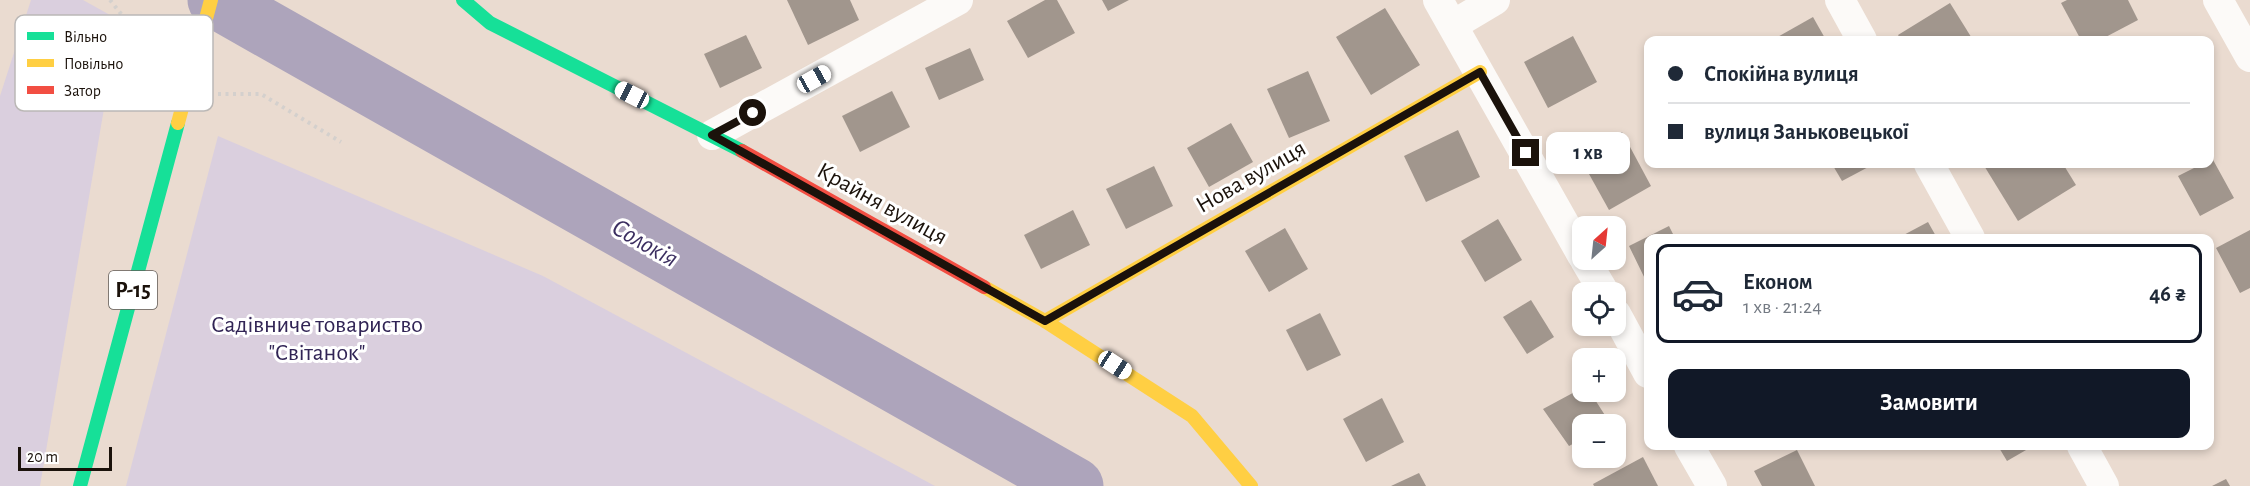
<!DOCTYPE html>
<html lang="uk">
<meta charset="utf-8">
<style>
body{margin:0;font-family:"Alegreya Sans",sans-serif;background:#f2f2f3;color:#1f2937;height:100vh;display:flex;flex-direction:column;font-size:22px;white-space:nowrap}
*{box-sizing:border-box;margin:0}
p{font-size:20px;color:#747a83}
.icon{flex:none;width:33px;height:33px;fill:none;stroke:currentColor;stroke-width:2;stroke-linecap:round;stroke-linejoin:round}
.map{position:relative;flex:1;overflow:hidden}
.side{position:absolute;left:1644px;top:234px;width:570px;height:216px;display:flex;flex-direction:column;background:#fff;border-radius:12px;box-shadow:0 3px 9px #0003}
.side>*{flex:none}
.guide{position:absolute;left:1644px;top:36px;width:570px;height:132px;border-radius:12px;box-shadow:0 3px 9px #0003;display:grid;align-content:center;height:132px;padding:0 24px;background:#fff}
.needle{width:39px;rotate:27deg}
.tools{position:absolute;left:1572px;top:216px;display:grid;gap:12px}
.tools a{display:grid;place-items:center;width:54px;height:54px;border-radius:12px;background:#fff;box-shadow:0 3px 9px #0003;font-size:30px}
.scale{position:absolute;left:18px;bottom:15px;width:94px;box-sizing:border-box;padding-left:6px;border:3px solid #1b120b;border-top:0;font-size:16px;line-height:21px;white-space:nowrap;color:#1b120b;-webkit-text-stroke:4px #fff;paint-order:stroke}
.end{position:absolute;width:27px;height:27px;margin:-14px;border:8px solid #1b120b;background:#fff;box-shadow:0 0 0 3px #fff}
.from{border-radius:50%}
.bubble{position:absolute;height:42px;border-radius:12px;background:#fff;box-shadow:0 3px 9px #0003;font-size:20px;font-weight:700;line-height:42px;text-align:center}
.car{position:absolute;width:18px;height:36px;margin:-18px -9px;border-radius:8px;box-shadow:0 0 4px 2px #0007;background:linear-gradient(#fff 24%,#345 0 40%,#fff 0 76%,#345 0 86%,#fff 0)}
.guide b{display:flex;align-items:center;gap:21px;height:57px;font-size:22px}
.guide b+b{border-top:2px solid #e0e1e3}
.guide i{width:15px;height:15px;background:#1f2937}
ul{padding:10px 0 0;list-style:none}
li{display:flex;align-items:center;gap:18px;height:99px;margin:0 12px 9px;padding:0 12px;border:3px solid transparent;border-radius:12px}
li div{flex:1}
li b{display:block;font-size:22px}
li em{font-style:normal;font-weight:700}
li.active{border-color:#111827}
li>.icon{width:54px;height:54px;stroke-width:1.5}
.cta{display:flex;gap:12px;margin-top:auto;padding:12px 24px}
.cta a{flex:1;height:69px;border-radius:12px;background:#111827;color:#fff;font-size:24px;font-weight:700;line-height:69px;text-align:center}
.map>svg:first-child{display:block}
.green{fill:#dacfde}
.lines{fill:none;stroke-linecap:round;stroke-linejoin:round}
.river{stroke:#ada4bb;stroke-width:57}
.building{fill:#a1968d}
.path{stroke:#d4d0cd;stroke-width:4;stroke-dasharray:3 4.5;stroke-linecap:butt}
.street{stroke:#fcfaf8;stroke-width:30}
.fast{stroke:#16e098;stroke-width:14}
.slow{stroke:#ffcf43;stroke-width:14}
.jam{stroke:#f24e42;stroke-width:14}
.route{stroke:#1b120b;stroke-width:8}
.labels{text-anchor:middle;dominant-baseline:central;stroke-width:6;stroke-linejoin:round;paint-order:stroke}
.shield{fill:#fff;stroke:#5f5954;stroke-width:1.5}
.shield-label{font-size:22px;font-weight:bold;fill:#1b120b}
.street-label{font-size:24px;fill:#1b120b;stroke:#fff}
.park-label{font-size:24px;fill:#312455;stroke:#fff}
.water-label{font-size:26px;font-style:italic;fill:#3b2e60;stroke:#fff}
.key{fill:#fff;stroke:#bbb8b6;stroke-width:1.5}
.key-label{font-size:16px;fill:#1b120b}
</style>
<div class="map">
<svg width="2250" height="486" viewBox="0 0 2250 486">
<rect width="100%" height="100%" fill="#eadbd0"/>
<g class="green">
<polygon points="31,0 83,0 119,20 40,486 0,486 0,96"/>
<polygon points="218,136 543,276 935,486 126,486"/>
</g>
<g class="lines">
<polyline class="river" points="216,0 1075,486"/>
</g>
<g class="building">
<polygon points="787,0 850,0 859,20 808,45"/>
<polygon points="1045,0 1057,0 1075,33 1028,58 1007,21"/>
<polygon points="1102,0 1129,0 1108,11"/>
<polygon points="2067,0 2128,0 2138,20 2100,40 2081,40 2061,3"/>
<polygon points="1950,3 1973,40 1901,40 1898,35"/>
<polygon points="1385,8 1420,65 1371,95 1336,37"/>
<polygon points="1813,17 1826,40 1775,40 1774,39"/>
<polygon points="746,35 762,68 720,88 704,54"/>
<polygon points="1573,36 1597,82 1548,108 1524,62"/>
<polygon points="970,48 984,80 939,100 925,68"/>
<polygon points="1308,71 1330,121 1289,138 1267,89"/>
<polygon points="892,91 910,127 860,152 842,116"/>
<polygon points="1231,123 1253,162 1209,187 1187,148"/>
<polygon points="1458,130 1480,177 1426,202 1404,156"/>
<polygon points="1622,132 1651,186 1609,210 1579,156"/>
<polygon points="2212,158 2234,198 2200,216 2178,176 2202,164 2210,164"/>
<polygon points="1832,164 1874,164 1842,181"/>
<polygon points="1983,164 2063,164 2076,185 2018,221"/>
<polygon points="1154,166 1173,206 1126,229 1106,189"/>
<polygon points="1073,210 1090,245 1041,269 1024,235"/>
<polygon points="1498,219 1522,260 1485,282 1461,241"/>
<polygon points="1928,222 1937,238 1898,238"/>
<polygon points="1669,226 1675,238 1648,238 1648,285 1629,246"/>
<polygon points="1285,228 1308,269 1269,292 1245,251"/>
<polygon points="2250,230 2250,288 2240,293 2216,248"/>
<polygon points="1531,300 1554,337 1527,354 1503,317"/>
<polygon points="1320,313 1341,355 1307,371 1286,330"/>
<polygon points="1582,388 1582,392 1590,392 1610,423 1582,424 1582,439 1569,446 1543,409"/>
<polygon points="1382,398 1404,442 1366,462 1343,419"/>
<polygon points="1998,446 2033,446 2007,461"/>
<polygon points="1797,450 1815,486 1762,486 1754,471"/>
<polygon points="1643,457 1658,486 1594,486 1593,484"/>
<polygon points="1419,473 1426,486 1391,486"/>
<polygon points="2226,479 2230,486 2212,486"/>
</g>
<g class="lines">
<g class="path">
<polyline points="110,0 160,63"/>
<polyline points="218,94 261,94 341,142"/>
</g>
<g class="street">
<polyline points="1438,0 1582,255"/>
<polyline points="1840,0 1862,40"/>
<polyline points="2218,0 2250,57"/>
<polyline points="1453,25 1495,0"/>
<polyline points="712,135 958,0"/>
<polyline points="1929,164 1970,238"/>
<polyline points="1585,260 1604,292"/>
<polyline points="1616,314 1648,373"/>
<polyline points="1689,446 1712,486"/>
<polyline points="2082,446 2104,486"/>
</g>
<g class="fast">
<polyline points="463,0 490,23 742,151"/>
<polyline points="80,486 178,123"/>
</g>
<g class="slow">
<polyline points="178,123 211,0"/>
<polyline points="984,287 1045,321 1192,416 1251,486"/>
<polyline points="1045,321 1480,72"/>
</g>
<polyline class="jam" points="742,151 984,287"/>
</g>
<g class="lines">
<polyline class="route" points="753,113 712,135 1045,321 1480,72 1526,153"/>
</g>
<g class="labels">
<rect class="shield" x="109" y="271" width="48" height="38" rx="4.5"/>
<g class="shield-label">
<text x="133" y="290">Р-15</text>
</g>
<g class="street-label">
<text transform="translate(1251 177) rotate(-30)">Нова вулиця</text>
<text transform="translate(882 204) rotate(29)">Крайня вулиця</text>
</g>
<g class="park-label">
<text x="317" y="325">Садівниче товариство<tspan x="317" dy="28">"Світанок"</tspan></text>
</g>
<g class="water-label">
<text transform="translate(645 243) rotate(30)">Солокія</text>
</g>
</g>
<rect x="15" y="15" width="198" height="96" rx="9" class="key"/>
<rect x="27" y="32" width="27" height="8" fill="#16e098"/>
<rect x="27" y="59" width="27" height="8" fill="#ffcf43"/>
<rect x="27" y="86" width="27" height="8" fill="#f24e42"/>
<g class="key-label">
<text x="64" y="42">Вільно</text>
<text x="64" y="69">Повільно</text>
<text x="64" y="96">Затор</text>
</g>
</svg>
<div class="tools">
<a><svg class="needle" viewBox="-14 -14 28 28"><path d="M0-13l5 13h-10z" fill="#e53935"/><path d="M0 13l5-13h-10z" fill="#747a83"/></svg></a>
<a><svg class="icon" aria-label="locate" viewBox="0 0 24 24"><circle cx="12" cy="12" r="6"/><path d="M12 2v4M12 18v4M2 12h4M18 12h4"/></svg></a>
<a>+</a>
<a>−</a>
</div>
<div class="scale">20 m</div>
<i class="end from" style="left:753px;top:113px"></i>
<i class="end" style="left:1526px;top:153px"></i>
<div class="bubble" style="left:1546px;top:132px;width:84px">1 хв</div>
<i class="car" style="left:814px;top:79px;rotate:61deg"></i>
<i class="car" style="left:632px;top:95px;rotate:297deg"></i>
<i class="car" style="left:1115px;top:365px;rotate:123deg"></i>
<div class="guide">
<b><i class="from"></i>Спокійна вулиця</b>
<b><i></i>вулиця Заньковецької</b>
</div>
<section class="side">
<ul>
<li class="active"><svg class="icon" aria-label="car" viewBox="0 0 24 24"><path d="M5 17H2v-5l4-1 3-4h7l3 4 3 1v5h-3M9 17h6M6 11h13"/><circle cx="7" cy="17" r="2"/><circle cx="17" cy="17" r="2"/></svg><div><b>Економ</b><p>1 хв · 21:24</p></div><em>46 ₴</em></li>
</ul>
<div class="cta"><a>Замовити</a></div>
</section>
</div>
